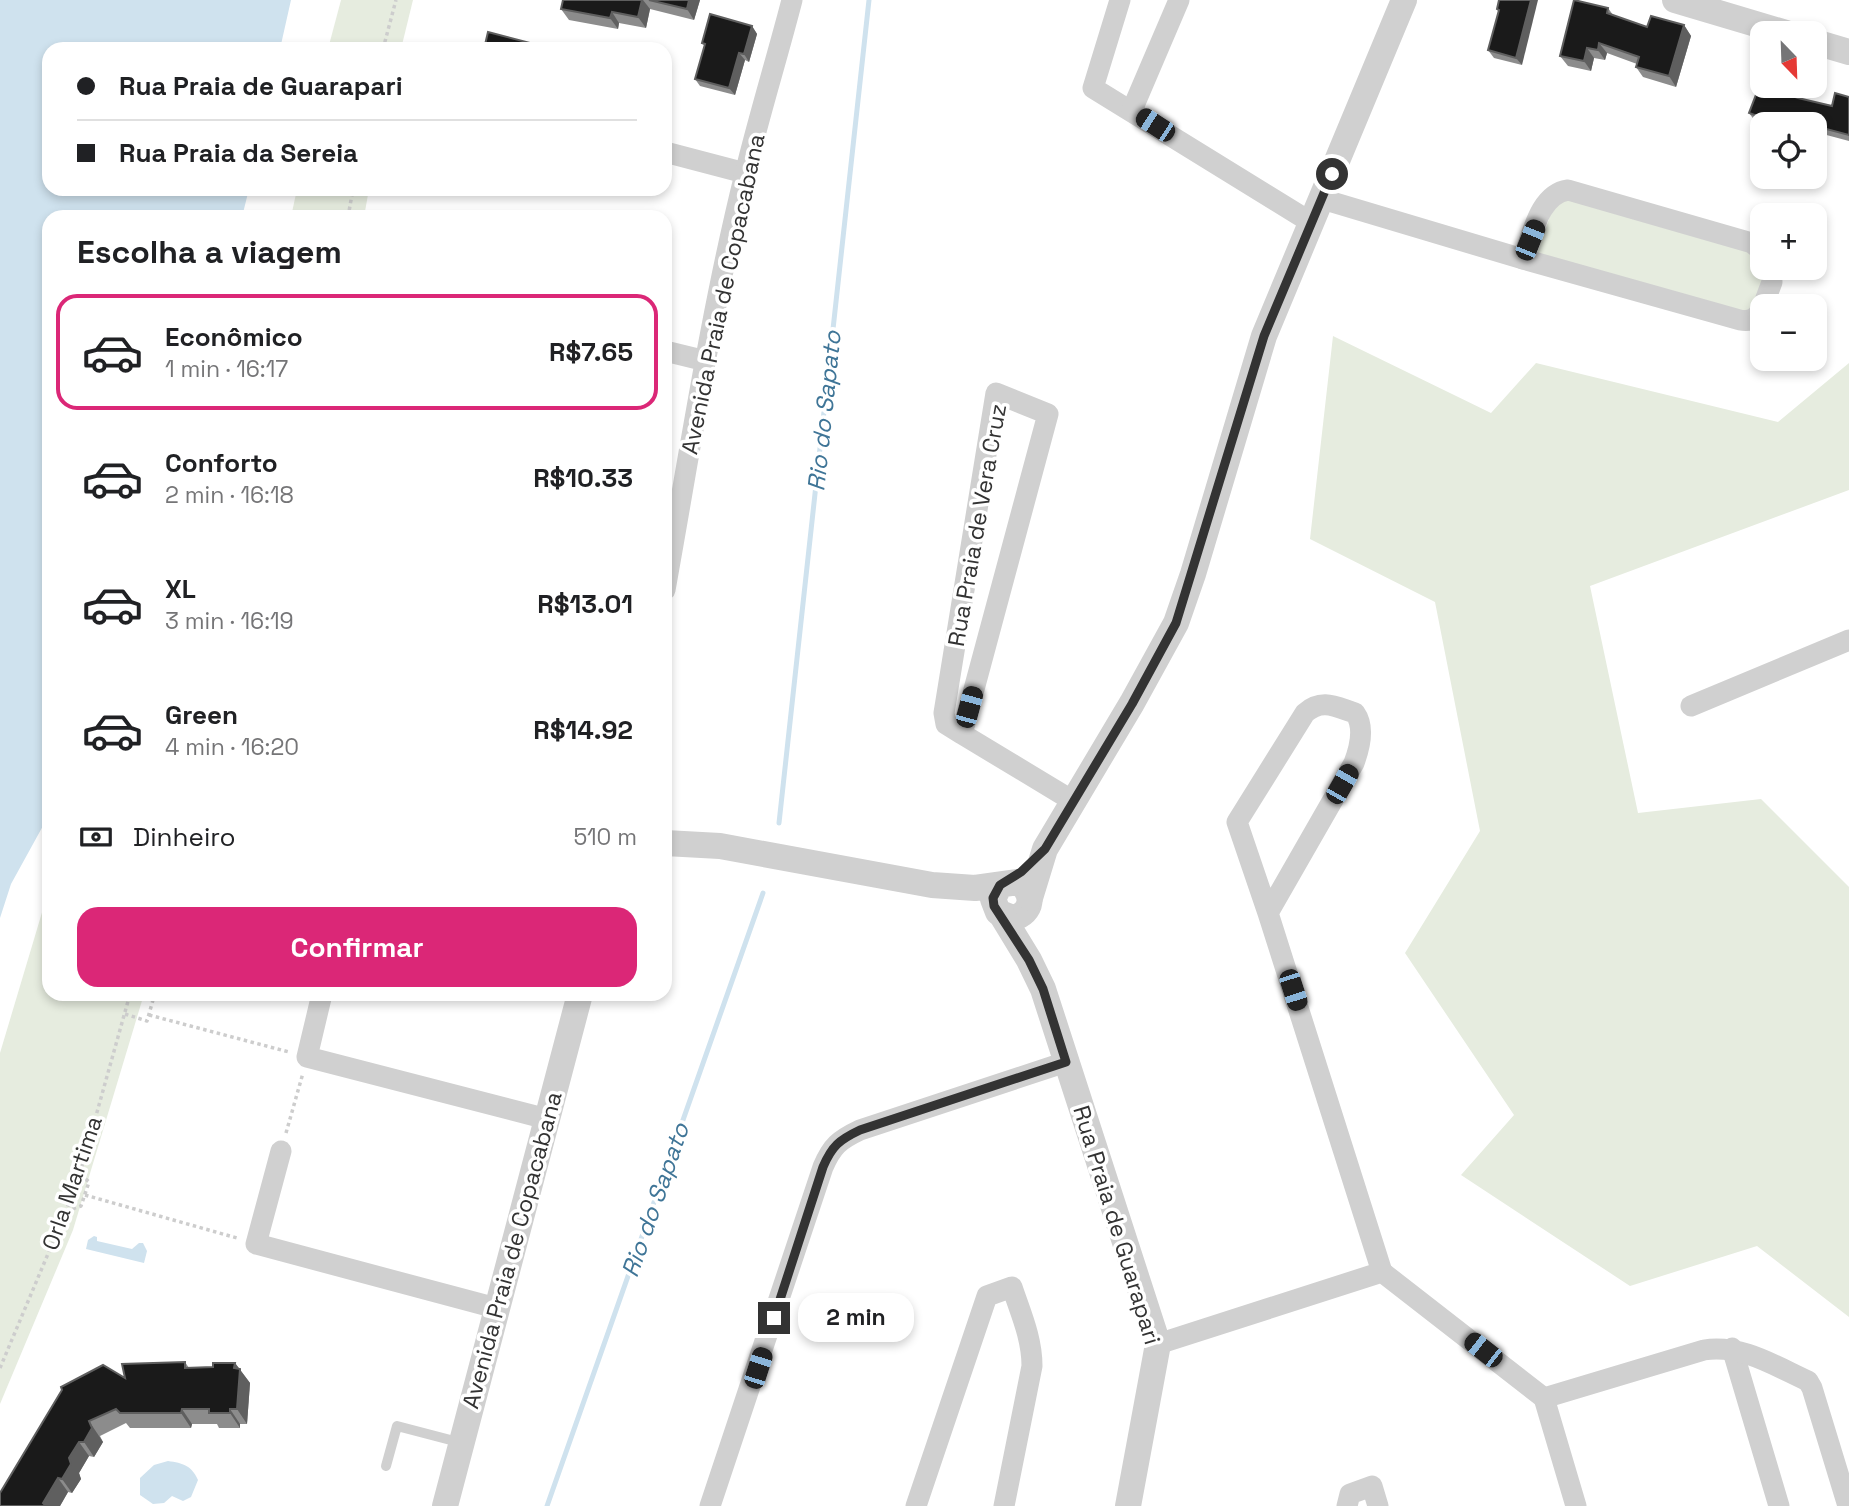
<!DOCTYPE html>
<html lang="pt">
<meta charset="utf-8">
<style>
body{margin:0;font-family:"Space Grotesk",sans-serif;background:#f2f2f2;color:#202124;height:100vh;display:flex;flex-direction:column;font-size:26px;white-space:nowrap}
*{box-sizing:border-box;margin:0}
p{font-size:23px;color:#757577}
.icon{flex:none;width:38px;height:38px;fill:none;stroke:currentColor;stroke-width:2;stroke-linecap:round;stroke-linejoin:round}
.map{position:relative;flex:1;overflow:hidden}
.drawer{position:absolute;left:42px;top:210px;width:630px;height:791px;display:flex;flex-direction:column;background:#fff;border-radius:21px;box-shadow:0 4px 10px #0003}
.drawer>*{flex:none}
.guide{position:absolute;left:42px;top:42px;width:630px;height:154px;border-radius:21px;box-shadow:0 4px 10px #0003;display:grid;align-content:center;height:154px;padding:0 35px;background:#fff}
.needle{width:46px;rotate:157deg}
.controls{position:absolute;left:1750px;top:21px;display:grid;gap:14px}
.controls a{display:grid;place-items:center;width:77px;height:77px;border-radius:14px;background:#fff;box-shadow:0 4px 10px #0003;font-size:35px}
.end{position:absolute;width:32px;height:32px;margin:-16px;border:9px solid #333;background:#fff;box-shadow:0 0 0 4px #fff}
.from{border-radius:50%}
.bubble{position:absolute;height:49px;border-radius:21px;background:#fff;box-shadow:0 4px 10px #0003;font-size:23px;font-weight:800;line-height:49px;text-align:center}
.car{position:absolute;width:21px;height:42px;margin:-21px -10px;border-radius:9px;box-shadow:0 0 5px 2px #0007;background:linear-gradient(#222 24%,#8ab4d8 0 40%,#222 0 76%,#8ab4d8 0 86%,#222 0)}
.guide b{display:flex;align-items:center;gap:24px;height:66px;font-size:26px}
.guide b+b{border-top:2px solid #e0e0e0}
.guide i{width:18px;height:18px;background:#202124}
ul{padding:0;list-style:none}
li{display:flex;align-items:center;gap:21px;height:116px;margin:0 14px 10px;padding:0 21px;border:4px solid transparent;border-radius:21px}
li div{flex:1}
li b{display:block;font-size:26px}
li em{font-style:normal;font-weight:800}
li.selected{border-color:#db2777}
li>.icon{width:63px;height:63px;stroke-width:1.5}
h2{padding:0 35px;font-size:32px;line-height:84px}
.pay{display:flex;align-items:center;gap:18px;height:77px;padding:0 35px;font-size:26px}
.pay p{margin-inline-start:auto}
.cta{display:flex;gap:14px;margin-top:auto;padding:14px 35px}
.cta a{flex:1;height:80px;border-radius:21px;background:#db2777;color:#fff;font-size:28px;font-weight:800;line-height:80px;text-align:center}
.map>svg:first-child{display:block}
.green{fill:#e6ecdf}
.water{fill:#cfe2ee}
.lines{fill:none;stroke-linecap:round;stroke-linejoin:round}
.stream{stroke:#cfe2ee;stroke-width:5}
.path{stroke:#cdcdcd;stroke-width:3.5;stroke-dasharray:3.5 3.5;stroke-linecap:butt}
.service{stroke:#d0d0d0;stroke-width:10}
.minor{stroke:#d0d0d0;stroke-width:21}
.tertiary{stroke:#d0d0d0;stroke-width:26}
.wall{fill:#8c8c8c}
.shaded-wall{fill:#5f5f5f}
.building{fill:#1a1a1a;stroke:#5f5f5f;stroke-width:2}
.route{stroke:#333;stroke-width:9}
.labels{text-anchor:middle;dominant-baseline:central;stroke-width:7;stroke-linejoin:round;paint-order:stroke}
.street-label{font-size:23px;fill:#333;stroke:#fff}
.water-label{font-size:24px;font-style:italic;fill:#3f7597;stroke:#fff}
</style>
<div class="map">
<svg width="1849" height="1506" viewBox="0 0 1849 1506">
<rect width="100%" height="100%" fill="#fff"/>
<g class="green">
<polygon points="341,0 413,0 401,49 328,49"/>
<polygon points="297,189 369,189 364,217 291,217"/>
<polygon points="1562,199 1577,200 1752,252 1764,278 1749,313 1537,254 1552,210"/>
<polygon points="1333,336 1491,413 1536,363 1778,422 1849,363 1849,490 1590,586 1638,813 1761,799 1849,887 1849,1317 1757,1246 1630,1286 1461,1175 1514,1115 1405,953 1480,831 1435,602 1310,539"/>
<polygon points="49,889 49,994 144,994 73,1230 0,1404 0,1053"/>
</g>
<g class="water">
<polygon points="0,0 291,0 280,49 49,49 49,189 249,189 242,217 49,217 49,815 11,884 0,918"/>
<polygon points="94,1236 97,1237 97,1241 132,1249 139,1243 143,1243 147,1251 144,1263 86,1249 88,1240"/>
<path d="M168,1461C183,1463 192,1466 198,1480L191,1497L183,1501L172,1496L164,1503L153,1504L140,1495V1478L154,1465Z"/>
</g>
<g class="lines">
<g class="stream">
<polyline points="779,823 869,0"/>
<polyline points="547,1506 763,893"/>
</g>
<g class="path">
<polyline points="383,49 396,0"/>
<polyline points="348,217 353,189"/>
<polyline points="125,1014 147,1021 153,1000 150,994"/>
<polyline points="149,1015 289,1052"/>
<polyline points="286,1133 303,1073"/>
<polyline points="85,1195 237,1238"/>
<polyline points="66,1211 81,1206 89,1182 80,1174"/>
<polyline points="0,1368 66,1211 80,1173 130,994"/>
</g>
<polyline class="service" points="386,1466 397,1426 462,1443"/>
<g class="minor">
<polyline points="1120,0 1093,88 1312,223"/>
<polyline points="1132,110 1179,0"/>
<polyline points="665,152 745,173"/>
<path d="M1322,199L1523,259L1740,320C1751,322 1758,318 1762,307"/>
<path d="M1523,259C1532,236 1539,194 1568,190L1752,243L1762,251"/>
<polyline points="1763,306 1772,282 1771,268"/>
<polyline points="665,351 706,361"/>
<path d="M665,590C690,451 711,311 745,174C759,116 777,58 792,0"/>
<polyline points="1691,706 1849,640"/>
<polyline points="962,734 946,724 944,713 996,393 1048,414 962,734 1073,801"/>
<path d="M1268,913L1237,822L1305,713C1322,698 1336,707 1355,713C1365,727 1360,747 1354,763L1268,913L1382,1272"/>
<polyline points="322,994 307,1057 547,1119"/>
<polyline points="281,1151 256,1244 496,1308"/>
<polyline points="1158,1344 1382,1272 1544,1398 1576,1506"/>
<polyline points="1732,1348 1779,1506"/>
<path d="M1544,1398L1704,1350C1741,1344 1775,1366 1808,1381L1812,1388L1848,1506"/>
<path d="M710,1506L823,1167C832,1146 839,1140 860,1130L1066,1062"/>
<path d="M916,1506L987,1296L1012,1287C1021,1314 1032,1338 1032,1366L1004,1506"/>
<polyline points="1347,1506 1350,1494 1372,1486 1378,1506"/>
</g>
<g class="tertiary">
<polyline points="1675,0 1786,33"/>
<polyline points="1815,42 1849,52"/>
<path d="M665,843L720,846L932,885L975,888L1018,882C1035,893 1033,913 1013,918L998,912L993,899L1000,885"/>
<polyline points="1030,898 1045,849 1132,703 1176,623 1193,574 1264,336 1404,0"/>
<polyline points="1001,914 1029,960 1043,989 1158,1344 1128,1506"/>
<polyline points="445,1506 580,994"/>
</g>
</g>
<g class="wall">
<polygon points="563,0 700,0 694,20 650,9 646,28 619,23 618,29 569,20 561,9"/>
<polygon points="1499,0 1522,65 1494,58 1488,50 1499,12 1497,9"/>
<polygon points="1608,8 1613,15 1647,27 1684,25 1691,36 1676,87 1643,77 1636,67 1637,64 1607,53 1605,60 1594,58 1591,71 1568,66 1560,56"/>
<polygon points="752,26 757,34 749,62 745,60 735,95 700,86 695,79 705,46 702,43"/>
<polygon points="1784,87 1782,92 1798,98 1832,106 1849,97 1849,141 1819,133 1815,149 1815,124 1765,124 1755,121 1749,113"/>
<polygon points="185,1362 189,1368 213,1367 235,1363 250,1383 247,1424 240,1424 240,1428 219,1428 217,1424 192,1424 191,1428 130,1428 126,1423 100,1436 103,1442 94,1457 89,1456 79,1473 81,1479 72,1493 68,1492 60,1506 0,1506 125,1378"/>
</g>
<g class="shaded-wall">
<polygon points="642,0 643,0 650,9 646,28 638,17"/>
<polygon points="689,0 700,0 694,20 687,9"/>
<polygon points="1531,0 1538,0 1522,65 1516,58"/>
<polygon points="612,12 619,23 618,29 610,18"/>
<polygon points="1684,25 1691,36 1676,87 1669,76"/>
<polygon points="752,26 757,34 749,62 744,54"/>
<polygon points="1599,43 1607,53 1605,60 1598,50"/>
<polygon points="1587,48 1594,58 1591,71 1584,61"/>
<polygon points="739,53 745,60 735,95 729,88"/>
<polygon points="1777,86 1783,86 1784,87 1780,97 1775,90"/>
<polygon points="1815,127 1819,133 1815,149"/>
<polygon points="235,1363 250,1383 247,1424 237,1409 234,1368"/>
<polygon points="182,1409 192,1424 191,1428 181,1413"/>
<polygon points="230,1409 240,1424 240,1428 230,1413"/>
<polygon points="89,1421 103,1442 94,1457 84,1442"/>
<polygon points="79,1442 89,1456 79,1473 81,1479 72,1493 62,1479 69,1458"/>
<polygon points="58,1478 68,1492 60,1506 45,1506 43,1503"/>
</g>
<g class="building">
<polygon points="563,0 642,0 638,17 612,12 610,18 561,9"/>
<polygon points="649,0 689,0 687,9"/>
<polygon points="1499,0 1531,0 1516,58 1488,50 1499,10 1497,9"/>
<polygon points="1574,0 1608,8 1607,13 1647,27 1651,16 1684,25 1669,76 1636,67 1639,57 1599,43 1598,50 1587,48 1584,61 1560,56"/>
<polygon points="710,14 752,26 744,54 739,53 729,88 695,79 705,44 702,43"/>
<polygon points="488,32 553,49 484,49"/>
<polygon points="1762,79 1762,86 1777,86 1775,90 1798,98 1832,106 1835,93 1849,97 1849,135 1815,126 1815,124 1780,124 1749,113"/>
<polygon points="185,1362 185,1368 213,1367 213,1363 235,1363 234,1368 240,1369 237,1409 230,1409 230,1413 209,1413 209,1409 182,1409 181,1413 120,1413 116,1409 89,1421 92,1428 84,1442 79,1442 69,1458 71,1464 62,1479 58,1478 43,1503 46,1506 0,1506 0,1493 62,1390 61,1387 103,1365 125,1378 122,1364"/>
</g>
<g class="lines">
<path class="route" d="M774,1318L823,1167C832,1146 839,1140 860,1130L1066,1062L1043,989L1029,960L994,906L993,898L1000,885L1021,872L1045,849L1132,704L1176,623L1264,336L1332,174"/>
</g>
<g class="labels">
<g class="street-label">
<text transform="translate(723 294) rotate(-78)">Avenida Praia de Copacabana</text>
<text transform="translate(977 525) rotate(-80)">Rua Praia de Vera Cruz</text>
<text transform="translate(72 1183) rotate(-71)">Orla Martima</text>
<text transform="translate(1117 1225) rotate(73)">Rua Praia de Guarapari</text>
<text transform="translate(512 1250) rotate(-75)">Avenida Praia de Copacabana</text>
</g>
<g class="water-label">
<text transform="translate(824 411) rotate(-84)">Rio do Sapato</text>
<text transform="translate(655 1200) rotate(-71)">Rio do Sapato</text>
</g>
</g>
</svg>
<div class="controls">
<a><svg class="needle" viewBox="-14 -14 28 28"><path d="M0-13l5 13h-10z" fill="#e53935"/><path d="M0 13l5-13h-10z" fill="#757577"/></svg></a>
<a><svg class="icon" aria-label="locate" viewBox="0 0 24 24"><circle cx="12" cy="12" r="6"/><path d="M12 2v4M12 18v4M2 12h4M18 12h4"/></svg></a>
<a>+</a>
<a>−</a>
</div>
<i class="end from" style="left:1332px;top:174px"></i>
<i class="end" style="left:774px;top:1318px"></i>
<div class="bubble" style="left:798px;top:1293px;width:116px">2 min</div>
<i class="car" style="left:1155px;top:125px;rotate:303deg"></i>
<i class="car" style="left:1530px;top:240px;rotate:22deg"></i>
<i class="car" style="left:969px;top:707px;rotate:15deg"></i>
<i class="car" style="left:1342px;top:784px;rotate:30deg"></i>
<i class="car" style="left:1293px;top:990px;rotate:162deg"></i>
<i class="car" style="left:1483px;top:1350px;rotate:308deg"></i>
<i class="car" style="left:758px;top:1368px;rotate:18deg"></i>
<div class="guide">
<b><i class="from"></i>Rua Praia de Guarapari</b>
<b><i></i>Rua Praia da Sereia</b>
</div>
<section class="drawer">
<h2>Escolha a viagem</h2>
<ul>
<li class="selected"><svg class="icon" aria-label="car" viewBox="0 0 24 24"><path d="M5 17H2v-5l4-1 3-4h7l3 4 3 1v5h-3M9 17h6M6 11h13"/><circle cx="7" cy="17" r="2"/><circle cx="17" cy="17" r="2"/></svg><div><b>Econômico</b><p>1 min · 16:17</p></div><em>R$7.65</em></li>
<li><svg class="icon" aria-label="car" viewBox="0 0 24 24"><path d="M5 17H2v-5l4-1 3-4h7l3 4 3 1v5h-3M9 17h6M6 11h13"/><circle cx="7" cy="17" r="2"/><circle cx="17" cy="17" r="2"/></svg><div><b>Conforto</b><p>2 min · 16:18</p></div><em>R$10.33</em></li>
<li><svg class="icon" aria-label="car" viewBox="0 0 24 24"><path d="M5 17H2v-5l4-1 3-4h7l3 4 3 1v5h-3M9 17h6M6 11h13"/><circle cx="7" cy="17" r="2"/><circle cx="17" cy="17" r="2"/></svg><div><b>XL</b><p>3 min · 16:19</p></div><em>R$13.01</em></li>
<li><svg class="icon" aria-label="car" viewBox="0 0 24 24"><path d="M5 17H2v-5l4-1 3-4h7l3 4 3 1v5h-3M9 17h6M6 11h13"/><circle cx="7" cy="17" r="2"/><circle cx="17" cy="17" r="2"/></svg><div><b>Green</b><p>4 min · 16:20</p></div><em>R$14.92</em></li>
</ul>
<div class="pay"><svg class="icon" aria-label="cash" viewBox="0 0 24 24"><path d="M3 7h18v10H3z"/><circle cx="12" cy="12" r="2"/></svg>Dinheiro<p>510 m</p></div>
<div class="cta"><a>Confirmar</a></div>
</section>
</div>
